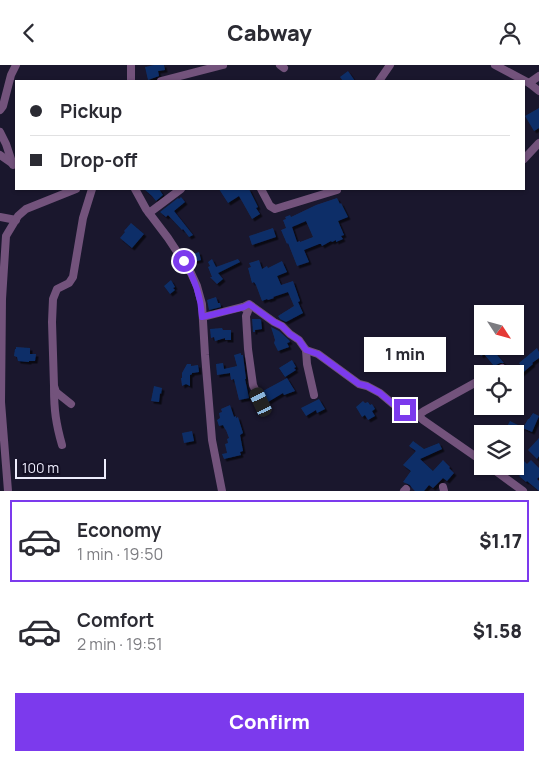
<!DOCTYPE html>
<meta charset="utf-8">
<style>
body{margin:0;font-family:Manrope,sans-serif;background:#f7f7f7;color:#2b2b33;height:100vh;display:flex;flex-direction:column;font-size:19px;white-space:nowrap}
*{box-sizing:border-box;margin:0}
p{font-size:16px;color:#7c7c81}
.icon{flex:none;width:28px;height:28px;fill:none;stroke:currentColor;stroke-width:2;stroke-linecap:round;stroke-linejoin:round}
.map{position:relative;height:426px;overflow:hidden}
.panel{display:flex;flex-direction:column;background:#fff;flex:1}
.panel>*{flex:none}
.top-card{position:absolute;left:15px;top:15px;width:510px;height:110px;border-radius:0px;box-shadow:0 1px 4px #0004;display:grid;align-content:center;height:110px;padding:0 15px;background:#fff}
.needle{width:32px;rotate:126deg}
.controls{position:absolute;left:474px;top:240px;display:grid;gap:10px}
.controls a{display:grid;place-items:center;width:50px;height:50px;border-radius:0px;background:#fff;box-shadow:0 1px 4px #0004;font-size:25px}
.scale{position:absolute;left:15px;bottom:12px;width:91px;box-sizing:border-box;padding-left:5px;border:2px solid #edecfc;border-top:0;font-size:14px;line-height:18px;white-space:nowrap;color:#edecfc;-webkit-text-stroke:4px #120e23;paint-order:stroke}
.end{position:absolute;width:22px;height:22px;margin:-11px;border:6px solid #7c3aed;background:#fff;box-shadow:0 0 0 2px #fff}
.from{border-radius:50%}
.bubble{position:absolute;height:35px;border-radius:0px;background:#fff;box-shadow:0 1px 4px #0004;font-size:16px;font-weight:800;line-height:35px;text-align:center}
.car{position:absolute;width:15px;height:30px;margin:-15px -8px;border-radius:6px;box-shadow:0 0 4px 1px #0007;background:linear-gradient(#222 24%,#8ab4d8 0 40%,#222 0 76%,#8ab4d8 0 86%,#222 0)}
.top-card b{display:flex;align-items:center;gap:18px;height:48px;font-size:19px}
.top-card b+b{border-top:1px solid #e1e1e2}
.top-card i{width:12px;height:12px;background:#2b2b33}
ul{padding:9px 0 0;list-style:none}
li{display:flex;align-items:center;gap:15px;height:82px;margin:0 10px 8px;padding:0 5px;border:2px solid transparent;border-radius:0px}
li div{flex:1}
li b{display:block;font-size:19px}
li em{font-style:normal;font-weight:800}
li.active{border-color:#7c3aed}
li>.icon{width:45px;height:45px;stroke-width:1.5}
.action{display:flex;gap:10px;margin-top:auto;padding:10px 15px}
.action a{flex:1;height:58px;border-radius:0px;background:#7c3aed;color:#fff;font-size:20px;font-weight:800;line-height:58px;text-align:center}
header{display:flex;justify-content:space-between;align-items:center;height:65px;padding:0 15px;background:#fff;font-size:22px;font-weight:800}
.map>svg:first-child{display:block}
.building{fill:#102f67;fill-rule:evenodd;filter:url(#shadow)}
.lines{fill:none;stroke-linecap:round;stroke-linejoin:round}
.minor{stroke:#73537c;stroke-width:8}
.route{stroke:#7c3aed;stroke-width:6}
</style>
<header><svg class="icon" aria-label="back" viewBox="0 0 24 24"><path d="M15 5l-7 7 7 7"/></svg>Cabway<svg class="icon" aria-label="person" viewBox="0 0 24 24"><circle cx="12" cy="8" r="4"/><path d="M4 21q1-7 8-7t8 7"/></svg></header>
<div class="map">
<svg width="539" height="426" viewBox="0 0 539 426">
<defs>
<filter id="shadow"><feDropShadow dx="2.5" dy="2.5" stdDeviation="0" flood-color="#0009"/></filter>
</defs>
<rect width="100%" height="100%" fill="#1a172d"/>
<g class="building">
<polygon points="154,0 164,0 165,5 158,6 159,11 148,15 145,2"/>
<polygon points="348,6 355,16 343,16 340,12"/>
<polygon points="539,43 539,63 534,66 525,51"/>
<polygon points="144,124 159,124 163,130 156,136 152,131"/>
<polygon points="219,124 249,124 258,142 256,143 260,149 252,154 239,131 228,138"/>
<polygon points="181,132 185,137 174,146 193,170 189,172 183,164 182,165 168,150 166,152 160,147 178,133 179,134"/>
<path d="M337,133L340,139L341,138L348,152L338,156L344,170L341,171L343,174L336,177V175L332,177L331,176L322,181L321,179H319L304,185L309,197L297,201L288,178L287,179L281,165L286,163L283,155L286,154L285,152L290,150L291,152L316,140ZM306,156L313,172L300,177V176L297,177L292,162Z"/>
<polygon points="131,158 144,169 132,183 120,173 125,167 124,166"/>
<polygon points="273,163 276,172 252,180 249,171"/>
<polygon points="199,187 201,195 192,197 194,200 193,201 188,193 191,192 190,190"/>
<polygon points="212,194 216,202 238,194 240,197 218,208 223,214 217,219 210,212 212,212 208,202 210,201 208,197"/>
<polygon points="259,195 262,204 267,201 268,203 282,196 287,207 277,211 281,220 293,216 300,236 298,237 303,248 286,257 280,254 278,251 294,241 288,227 273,232 274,233 268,235 267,234 262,236 256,220 254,217 252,218 248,203 251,202 249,198"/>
<polygon points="171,215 175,222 173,223 175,225 170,229 164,221"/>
<polygon points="216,232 218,238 220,238 221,242 209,245 207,235"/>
<polygon points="252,254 260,254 261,255 262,264 255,265 255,267 253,267"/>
<polygon points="271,262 279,266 289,275 290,277 287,278 289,282 278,286 274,278 275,275"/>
<polygon points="222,263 223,265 231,265 231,275 225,275 225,273 215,276 214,272 211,273 210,264"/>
<polygon points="482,281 485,281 488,287 492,284 504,298 500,298 494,301 484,289 481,291 477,284"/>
<polygon points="16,282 30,283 30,289 36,289 35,296 29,296 29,297 18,296 17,292 14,291 15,284 16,284"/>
<polygon points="537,283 539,287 539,293 532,298 533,299 520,310 516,307 521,301 519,298"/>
<polygon points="241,288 241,290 243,290 246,314 245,314 249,333 239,335 234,314 231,315 230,308 217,310 216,299 223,298 224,304 237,301 234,290"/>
<polygon points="292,295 296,302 294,303 296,305 285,312 279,303"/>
<polygon points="187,299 191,299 191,301 198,300 199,307 192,308 192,309 190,310 190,321 186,319 182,321 181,313 182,313 182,308"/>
<polygon points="287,313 295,326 284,330 283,328 268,337 263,326"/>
<polygon points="154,321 162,323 161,329 160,328 159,337 151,336"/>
<polygon points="319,334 325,344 317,348 316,345 306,351 301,343"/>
<polygon points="363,336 365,338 368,337 370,340 372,339 375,344 372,346 375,351 368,355 365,350 362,352 356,342"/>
<polygon points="230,340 234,352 236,351 236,353 238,352 243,368 240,370 243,386 240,387 241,390 224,394 222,389 227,388 225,379 228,378 227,374 229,373 226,365 225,364 223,360 219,361 217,355 220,353 219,348 222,347 221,344"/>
<polygon points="533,348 539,351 532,367 523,363 528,354 529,354"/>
<polygon points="510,356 522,362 518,369 507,369 508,367 505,365"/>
<polygon points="192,366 194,376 184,378 182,368"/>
<polygon points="539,373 539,391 537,394 528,385"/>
<polygon points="413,376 424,384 439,378 442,384 420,394 433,406 443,395 450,402 449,403 454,408 447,416 443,413 433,423 429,420 424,426 415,426 412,423 410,420 403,417 411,406 403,400 416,386 409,381"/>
<polygon points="523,395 527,399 531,395 539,403 539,412 537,414 539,416 539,426 527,416 526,417 519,411 522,408 517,402"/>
</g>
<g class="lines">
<g class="minor">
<polyline points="280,0 284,3"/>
<polyline points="495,0 529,18 539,26"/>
<polyline points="131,16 131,0"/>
<polyline points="161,16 223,0"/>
<polyline points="379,16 390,0"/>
<polyline points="529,18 539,11"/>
<polyline points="0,45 3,41 11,10 16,0"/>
<polyline points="0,67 6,79 13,100"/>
<polyline points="0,90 13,99"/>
<polyline points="524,94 539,78"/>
<polyline points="135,124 146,144 168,173 191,208 197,221 202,239 205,290 212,375 222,426"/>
<polyline points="261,124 270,141 275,144 337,125"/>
<polyline points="149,148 181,124"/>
<polyline points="0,152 16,155"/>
<polyline points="243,242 249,239 274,257 282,261 290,269 299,275 306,285 318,289 359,319 367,321 380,328 393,339 405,345 420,350"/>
<polyline points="203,252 242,242 247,244 248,246 246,251 248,284 253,320 261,337"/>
<polyline points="306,285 307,299 314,330"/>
<polyline points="492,309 502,303"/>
<polyline points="482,314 424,346 420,349 420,352 423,355 482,396"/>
<path d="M54,323C54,345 56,359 62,380"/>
<polyline points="71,339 56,327 54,321 52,257 53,234 57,224 69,218 73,212 83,153 92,124"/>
<polyline points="489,401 523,426"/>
<polyline points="443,422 444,426"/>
<polyline points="8,426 1,337 2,234 6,171 18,151 26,144 76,124"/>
<polyline points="404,426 406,424"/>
</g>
</g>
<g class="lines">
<path class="route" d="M184,196C195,214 201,231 202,252L244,242L249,239L274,257L282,261L290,269L299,275L306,285L318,289L359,319L367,321L380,328L393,339L405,345"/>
</g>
</svg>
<div class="controls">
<a><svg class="needle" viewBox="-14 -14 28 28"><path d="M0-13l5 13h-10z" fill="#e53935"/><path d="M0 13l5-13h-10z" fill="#7c7c81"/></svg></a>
<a><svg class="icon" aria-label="locate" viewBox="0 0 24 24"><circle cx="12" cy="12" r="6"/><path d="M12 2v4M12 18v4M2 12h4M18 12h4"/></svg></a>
<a><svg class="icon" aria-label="layers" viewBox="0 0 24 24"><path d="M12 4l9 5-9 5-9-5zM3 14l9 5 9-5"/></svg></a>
</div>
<div class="scale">100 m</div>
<i class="end from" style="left:184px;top:196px"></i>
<i class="end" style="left:405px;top:345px"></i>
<div class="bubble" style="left:364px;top:272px;width:82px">1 min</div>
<i class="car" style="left:261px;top:337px;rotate:335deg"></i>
<div class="top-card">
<b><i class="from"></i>Pickup</b>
<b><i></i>Drop-off</b>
</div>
</div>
<section class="panel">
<ul>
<li class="active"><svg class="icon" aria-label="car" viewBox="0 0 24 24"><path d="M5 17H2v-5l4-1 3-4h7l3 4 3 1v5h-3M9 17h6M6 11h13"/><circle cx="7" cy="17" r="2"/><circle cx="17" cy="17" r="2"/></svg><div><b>Economy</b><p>1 min · 19:50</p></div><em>$1.17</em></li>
<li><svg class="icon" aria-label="car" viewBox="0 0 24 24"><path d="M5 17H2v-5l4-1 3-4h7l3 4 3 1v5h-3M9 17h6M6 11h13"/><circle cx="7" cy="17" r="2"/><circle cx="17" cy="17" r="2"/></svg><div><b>Comfort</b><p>2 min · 19:51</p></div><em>$1.58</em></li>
</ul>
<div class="action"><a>Confirm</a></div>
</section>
